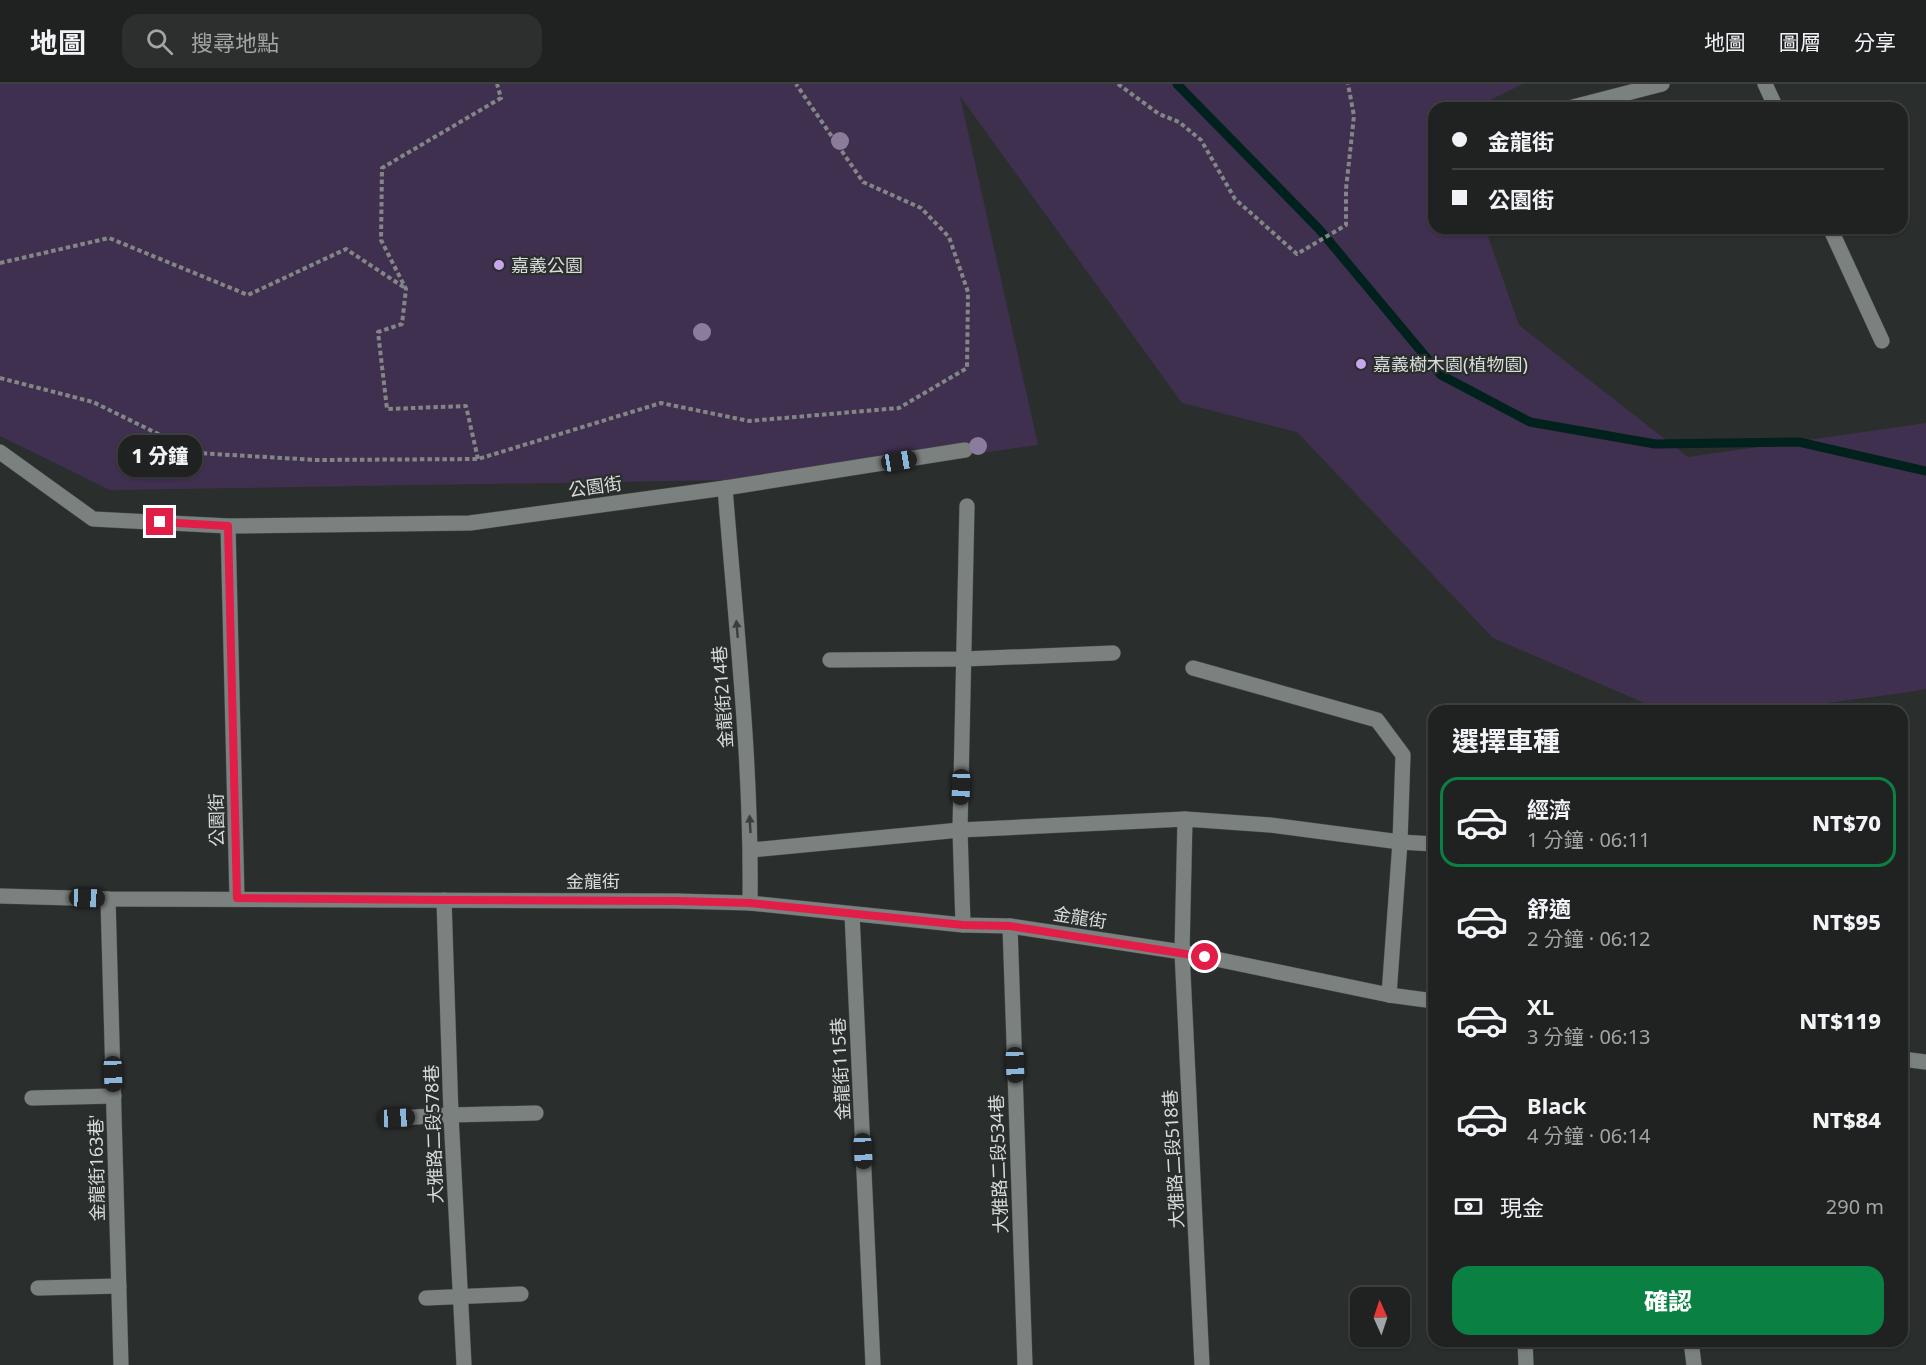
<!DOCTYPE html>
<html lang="zh-TW">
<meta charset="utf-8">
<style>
body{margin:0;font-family:"Noto Sans","Noto Sans TC",sans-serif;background:#2d2f2f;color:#f1f3f6;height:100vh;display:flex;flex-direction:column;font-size:22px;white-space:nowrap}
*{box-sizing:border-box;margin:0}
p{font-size:20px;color:#a2a4a5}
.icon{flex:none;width:33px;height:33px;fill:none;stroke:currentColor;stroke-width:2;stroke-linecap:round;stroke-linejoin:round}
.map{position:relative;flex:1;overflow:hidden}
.sheet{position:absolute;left:1428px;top:621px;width:480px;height:642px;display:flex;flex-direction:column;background:#202222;border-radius:18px;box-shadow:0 2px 4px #0004,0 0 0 2px #3d3f40}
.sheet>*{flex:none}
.banner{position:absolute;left:1428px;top:18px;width:480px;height:132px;border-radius:18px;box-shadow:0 2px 4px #0004,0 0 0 2px #3d3f40;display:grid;align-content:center;height:132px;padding:0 24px;background:#202222}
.needle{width:39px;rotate:357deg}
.tools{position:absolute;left:1350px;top:1203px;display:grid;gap:12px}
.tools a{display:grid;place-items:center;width:60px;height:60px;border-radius:12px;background:#202222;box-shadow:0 2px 4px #0004,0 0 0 2px #3d3f40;font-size:30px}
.end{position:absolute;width:27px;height:27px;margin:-14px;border:8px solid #e11d48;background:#fff;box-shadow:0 0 0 3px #fff}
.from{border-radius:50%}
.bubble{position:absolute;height:42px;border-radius:18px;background:#202222;box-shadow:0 2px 4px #0004,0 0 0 2px #3d3f40;font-size:20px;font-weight:800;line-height:42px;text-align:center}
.car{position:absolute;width:18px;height:36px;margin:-18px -9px;border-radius:8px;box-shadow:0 0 4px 2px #0007;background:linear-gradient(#222 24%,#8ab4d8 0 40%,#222 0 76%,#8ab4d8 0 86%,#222 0)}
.banner b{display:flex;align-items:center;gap:21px;height:57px;font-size:22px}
.banner b+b{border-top:2px solid #3d3f40}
.banner i{width:15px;height:15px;background:#f1f3f6}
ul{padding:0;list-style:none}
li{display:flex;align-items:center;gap:18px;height:90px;margin:0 12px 9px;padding:0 12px;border:3px solid transparent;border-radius:18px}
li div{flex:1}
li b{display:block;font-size:22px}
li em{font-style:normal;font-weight:800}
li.selected{border-color:#0b8043}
li>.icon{width:54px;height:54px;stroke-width:1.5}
h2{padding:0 24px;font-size:27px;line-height:72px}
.pay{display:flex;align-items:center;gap:15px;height:66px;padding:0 24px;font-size:22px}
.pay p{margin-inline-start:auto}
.button{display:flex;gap:12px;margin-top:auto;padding:12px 24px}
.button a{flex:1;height:69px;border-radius:18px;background:#0b8043;color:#fff;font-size:24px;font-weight:800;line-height:69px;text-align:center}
header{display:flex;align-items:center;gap:36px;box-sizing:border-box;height:84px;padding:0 30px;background:#202222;border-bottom:2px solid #3d3f40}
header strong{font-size:28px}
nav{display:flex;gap:33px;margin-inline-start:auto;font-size:21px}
.search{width:420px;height:54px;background:#2d2f2f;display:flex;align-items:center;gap:15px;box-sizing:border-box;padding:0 21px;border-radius:18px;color:#a2a4a5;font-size:22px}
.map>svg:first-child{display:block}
.green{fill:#403050}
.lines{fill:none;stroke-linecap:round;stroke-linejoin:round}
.stream{stroke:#00211c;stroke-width:9}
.service-casing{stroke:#464949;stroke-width:16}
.minor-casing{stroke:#464949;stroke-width:16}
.path{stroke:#828685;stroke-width:4;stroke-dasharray:4.5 3;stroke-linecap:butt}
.service{stroke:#7b817f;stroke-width:15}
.minor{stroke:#7b817f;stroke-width:15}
.tree{fill:#8a7d9b}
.oneway{fill:#3a3f3d}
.route{stroke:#e11d48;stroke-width:8}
.poi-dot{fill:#c8a5ee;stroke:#2a2e2d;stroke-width:2}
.labels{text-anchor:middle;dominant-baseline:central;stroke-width:4.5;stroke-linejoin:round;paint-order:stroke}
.poi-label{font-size:18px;fill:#d9dcdb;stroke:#2a2e2d;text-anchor:start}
.street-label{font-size:18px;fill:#d9dcdb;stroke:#2a2e2d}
</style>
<header>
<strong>地圖</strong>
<div class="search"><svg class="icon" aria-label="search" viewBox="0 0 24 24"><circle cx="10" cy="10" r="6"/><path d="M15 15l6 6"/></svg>搜尋地點</div>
<nav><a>地圖</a><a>圖層</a><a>分享</a></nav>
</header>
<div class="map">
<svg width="1926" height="1281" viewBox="0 0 1926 1281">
<rect width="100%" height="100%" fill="#2a2e2d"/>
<polygon class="green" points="0,0 1523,0 1490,16 1488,24 1434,24 1434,144 1485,144 1519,241 1688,373 1926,339 1926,605 1903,609 1765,627 1663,627 1493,554 1297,348 1182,319 960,12 1038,361 797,395 110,406 0,352"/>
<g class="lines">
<polyline class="stream" points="1177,0 1319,145 1441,291 1530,338 1655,360 1799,358 1926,387"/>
<defs>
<g id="service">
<polyline points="1765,0 1776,24"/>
<polyline points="1569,24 1662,0"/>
<polyline points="1830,144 1882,257"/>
<path d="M725,404C736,542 752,681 750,819"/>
<polyline points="830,576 964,575 1113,569"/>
<polyline points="1193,584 1377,636 1403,671 1400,758 1389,911"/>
<polyline points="751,766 960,746 1185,735"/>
<polyline points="108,815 121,1281"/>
<polyline points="852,830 873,1281"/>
<polyline points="963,841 960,746 967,422"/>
<polyline points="1010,842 1025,1281"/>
<polyline points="32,1014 114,1012"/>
<polyline points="397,1034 451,1031 536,1029"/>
<polyline points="38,1204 119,1202"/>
<polyline points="426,1214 521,1210"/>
<polyline points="1525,1257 1526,1281"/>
<polyline points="1691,1257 1694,1281"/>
<polyline points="1202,1281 1182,868 1185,735 1270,741 1400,758 1434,760"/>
</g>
<g id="minor">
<polyline points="0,368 93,435 228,442 470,439 725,404 965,366"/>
<polyline points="228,442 237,814"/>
<polyline points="0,812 108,815 676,817 750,819 963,841 1010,842 1182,868 1389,911 1434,917"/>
<polyline points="444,816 451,1031 464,1281"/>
<polyline points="1902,975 1926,978"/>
</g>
</defs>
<use href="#service" class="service-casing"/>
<use href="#minor" class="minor-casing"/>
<g class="path">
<polyline points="1118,0 1159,30 1179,38 1201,56 1235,115 1297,170 1346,141 1346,105 1354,32 1348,0"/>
<polyline points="0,179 109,154 248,211 346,165 405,204"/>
<polyline points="0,294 93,318 197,369 317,376 478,375 661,319 749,337 899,324 967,284 968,208 949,153 921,124 863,98 796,0"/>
<polyline points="478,375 466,322 387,325 378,248 402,240 406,205 381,156 382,84 501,14 497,0"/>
</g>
<use href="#service" class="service"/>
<use href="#minor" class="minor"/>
</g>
<g class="tree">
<circle cx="840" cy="57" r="9"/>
<circle cx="702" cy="248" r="9"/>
<circle cx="978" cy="362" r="9"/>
</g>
<defs><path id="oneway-solid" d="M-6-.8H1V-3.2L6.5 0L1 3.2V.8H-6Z" transform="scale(1.5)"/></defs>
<g class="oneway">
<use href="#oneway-solid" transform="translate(737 545) rotate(-95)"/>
<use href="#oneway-solid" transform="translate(750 740) rotate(-93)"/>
</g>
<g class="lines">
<polyline class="route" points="160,438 228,442 237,814 444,816 676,817 750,819 963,841 1010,842 1205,873"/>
</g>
<g class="poi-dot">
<circle cx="499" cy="181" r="6"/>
<circle cx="1361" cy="280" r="6"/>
</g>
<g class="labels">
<g class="poi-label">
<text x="511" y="181">嘉義公園</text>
<text x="1373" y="280">嘉義樹木園(植物園)</text>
</g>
<g class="street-label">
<text transform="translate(595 402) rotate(-8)">公園街</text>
<text transform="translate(722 613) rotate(-94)">金龍街214巷</text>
<text transform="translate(216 736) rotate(-91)">公園街</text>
<text x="593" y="797">金龍街</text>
<text transform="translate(1080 833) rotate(9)">金龍街</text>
<text transform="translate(840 985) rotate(-93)">金龍街115巷</text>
<text transform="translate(433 1050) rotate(-92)">大雅路二段578巷</text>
<text transform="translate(1173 1075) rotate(-93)">大雅路二段518巷</text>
<text transform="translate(998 1080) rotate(-92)">大雅路二段534巷</text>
<text transform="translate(96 1084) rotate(-91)">金龍街163巷'</text>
</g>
</g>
</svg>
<div class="tools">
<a><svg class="needle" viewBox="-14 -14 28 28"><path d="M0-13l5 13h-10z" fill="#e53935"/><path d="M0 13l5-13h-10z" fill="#a2a4a5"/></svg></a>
</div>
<i class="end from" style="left:1205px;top:873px"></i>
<i class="end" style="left:160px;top:438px"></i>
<div class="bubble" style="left:118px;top:351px;width:84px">1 分鐘</div>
<i class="car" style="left:899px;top:377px;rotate:81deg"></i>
<i class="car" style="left:961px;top:703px;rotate:182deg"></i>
<i class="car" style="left:87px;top:814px;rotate:92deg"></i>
<i class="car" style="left:1015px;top:981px;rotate:178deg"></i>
<i class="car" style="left:113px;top:990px;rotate:178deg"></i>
<i class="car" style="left:397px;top:1034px;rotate:87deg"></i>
<i class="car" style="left:863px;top:1067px;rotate:177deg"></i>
<div class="banner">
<b><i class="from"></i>金龍街</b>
<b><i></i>公園街</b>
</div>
<section class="sheet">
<h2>選擇車種</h2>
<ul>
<li class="selected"><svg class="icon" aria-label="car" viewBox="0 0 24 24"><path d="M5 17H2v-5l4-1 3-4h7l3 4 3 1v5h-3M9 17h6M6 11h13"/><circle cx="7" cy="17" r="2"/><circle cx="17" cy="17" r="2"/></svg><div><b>經濟</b><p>1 分鐘 · 06:11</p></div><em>NT$70</em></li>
<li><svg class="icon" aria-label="car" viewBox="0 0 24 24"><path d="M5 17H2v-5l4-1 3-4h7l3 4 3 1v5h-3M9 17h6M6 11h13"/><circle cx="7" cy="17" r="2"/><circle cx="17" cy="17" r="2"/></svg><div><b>舒適</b><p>2 分鐘 · 06:12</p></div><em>NT$95</em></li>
<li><svg class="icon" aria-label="car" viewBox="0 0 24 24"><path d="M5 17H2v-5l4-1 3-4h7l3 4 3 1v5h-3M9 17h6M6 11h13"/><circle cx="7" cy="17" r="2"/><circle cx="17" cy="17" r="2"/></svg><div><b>XL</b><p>3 分鐘 · 06:13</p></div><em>NT$119</em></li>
<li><svg class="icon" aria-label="car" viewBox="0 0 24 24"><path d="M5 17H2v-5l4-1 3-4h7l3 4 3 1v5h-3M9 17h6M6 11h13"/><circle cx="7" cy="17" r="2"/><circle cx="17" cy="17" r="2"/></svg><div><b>Black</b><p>4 分鐘 · 06:14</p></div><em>NT$84</em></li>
</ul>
<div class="pay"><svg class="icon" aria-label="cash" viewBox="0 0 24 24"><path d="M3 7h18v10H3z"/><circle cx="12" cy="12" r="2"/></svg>現金<p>290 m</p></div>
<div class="button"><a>確認</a></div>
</section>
</div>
